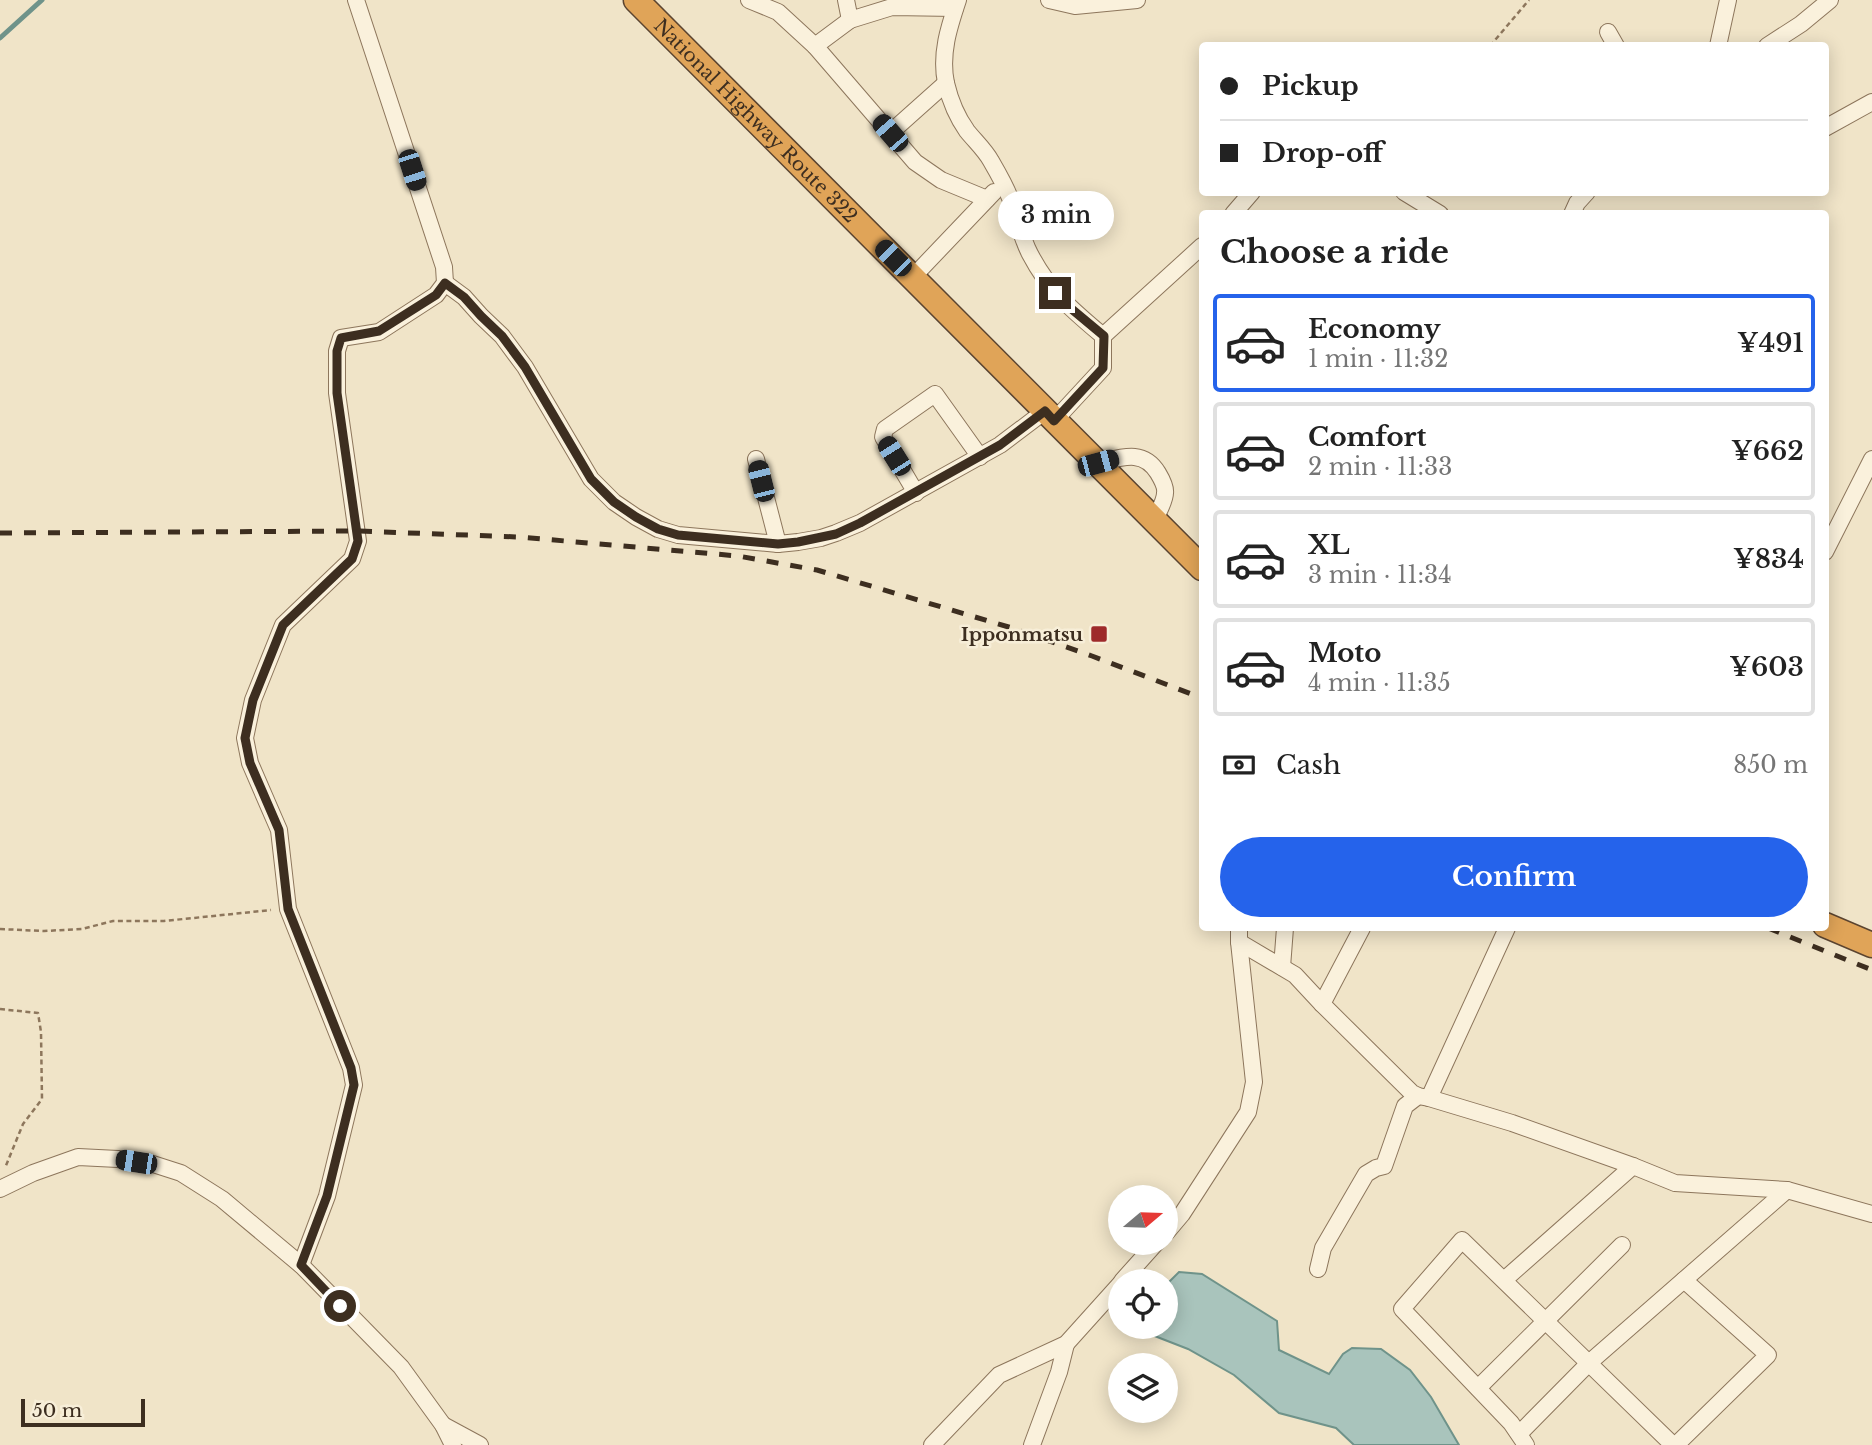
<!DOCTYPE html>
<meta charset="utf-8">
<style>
body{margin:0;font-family:"Libre Baskerville",serif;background:#f6f6f6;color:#222;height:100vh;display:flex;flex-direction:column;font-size:26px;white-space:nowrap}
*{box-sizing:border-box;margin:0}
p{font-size:23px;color:#767676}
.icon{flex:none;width:38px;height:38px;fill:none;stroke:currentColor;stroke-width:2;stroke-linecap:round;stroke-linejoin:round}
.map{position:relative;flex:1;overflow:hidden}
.details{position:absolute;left:1199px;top:210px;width:630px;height:721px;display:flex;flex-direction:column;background:#fff;border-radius:7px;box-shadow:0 4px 18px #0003}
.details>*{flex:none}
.top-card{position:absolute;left:1199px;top:42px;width:630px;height:154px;border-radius:7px;box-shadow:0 4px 18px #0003;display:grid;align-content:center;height:154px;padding:0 21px;background:#fff}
.needle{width:46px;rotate:71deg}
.controls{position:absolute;left:1108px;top:1185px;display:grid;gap:14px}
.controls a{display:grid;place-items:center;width:70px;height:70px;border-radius:50%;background:#fff;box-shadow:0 4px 18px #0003;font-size:35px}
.scale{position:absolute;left:21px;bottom:18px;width:124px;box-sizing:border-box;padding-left:7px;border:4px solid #3d2e20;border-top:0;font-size:19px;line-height:24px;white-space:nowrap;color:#3d2e20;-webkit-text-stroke:5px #f7eed8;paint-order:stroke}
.end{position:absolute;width:32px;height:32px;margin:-16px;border:9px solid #3d2e20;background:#fff;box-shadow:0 0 0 4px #fff}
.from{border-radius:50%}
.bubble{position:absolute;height:49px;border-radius:24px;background:#fff;box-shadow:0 4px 18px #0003;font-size:23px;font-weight:600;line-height:49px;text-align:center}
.car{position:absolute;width:21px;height:42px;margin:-21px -10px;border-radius:9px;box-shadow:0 0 5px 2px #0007;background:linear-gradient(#222 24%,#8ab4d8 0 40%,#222 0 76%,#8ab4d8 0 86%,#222 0)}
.top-card b{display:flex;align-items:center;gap:24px;height:66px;font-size:26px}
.top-card b+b{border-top:2px solid #e0e0e0}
.top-card i{width:18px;height:18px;background:#222}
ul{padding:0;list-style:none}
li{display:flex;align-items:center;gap:21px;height:98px;margin:0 14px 10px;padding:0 7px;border:4px solid #e0e0e0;border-radius:7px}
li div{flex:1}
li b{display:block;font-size:26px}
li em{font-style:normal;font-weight:600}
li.active{border-color:#2563eb}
li>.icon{width:63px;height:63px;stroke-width:1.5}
h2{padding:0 21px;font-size:32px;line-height:84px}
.pay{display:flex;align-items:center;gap:18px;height:77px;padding:0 21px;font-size:26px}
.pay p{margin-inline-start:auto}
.cta{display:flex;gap:14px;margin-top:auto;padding:14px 21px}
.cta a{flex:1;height:80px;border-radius:42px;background:#2563eb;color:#fff;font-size:28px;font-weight:600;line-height:80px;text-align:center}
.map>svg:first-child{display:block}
.water{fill:#a9c4bc;stroke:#6f938a;stroke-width:2}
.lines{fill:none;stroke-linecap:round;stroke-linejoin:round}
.stream{stroke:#6f938a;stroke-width:5}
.minor-casing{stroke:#8d765c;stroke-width:18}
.highway-casing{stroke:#5b4430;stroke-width:27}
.path{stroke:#8d765c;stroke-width:2.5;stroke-dasharray:5 3.5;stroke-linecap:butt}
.minor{stroke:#faf1dc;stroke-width:16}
.highway{stroke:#e0a458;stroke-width:24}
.rail{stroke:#3d2e20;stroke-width:5;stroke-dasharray:12 12;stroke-linecap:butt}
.route{stroke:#3d2e20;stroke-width:9}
.poi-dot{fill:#9e2a2b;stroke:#f7eed8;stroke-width:2.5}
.labels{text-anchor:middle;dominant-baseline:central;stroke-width:5;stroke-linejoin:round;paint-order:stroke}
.street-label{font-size:19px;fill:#3d2e20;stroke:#f7eed8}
.poi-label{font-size:19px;font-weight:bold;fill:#3d2e20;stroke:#f7eed8;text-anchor:end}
</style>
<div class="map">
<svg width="1872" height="1445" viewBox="0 0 1872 1445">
<rect width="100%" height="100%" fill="#f0e4c8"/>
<polygon class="water" points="1179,1272 1202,1274 1277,1321 1279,1350 1329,1374 1343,1354 1352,1348 1381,1349 1410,1370 1431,1397 1459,1445 1354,1445 1336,1428 1279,1413 1234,1375 1188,1349 1147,1333 1137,1327 1166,1326 1166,1282 1169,1282"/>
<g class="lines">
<polyline class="stream" points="0,38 42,0"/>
<defs>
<g id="minor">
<polyline points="749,0 778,12 815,46"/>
<polyline points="846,0 850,20 892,7 955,8"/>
<path d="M958,0C949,27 940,54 946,83C950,100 957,117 967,131C975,141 985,150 991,161C998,173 1005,185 1010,198C1017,216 1021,237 1030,254C1050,292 1071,309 1103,336"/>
<polyline points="1049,0 1075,6 1137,0"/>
<polyline points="850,20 815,46 915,162 941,180 987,199"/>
<polyline points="1608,32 1616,46"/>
<polyline points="1718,46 1728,0"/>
<polyline points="1767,46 1801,24 1830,0"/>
<polyline points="1825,128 1872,102"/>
<polyline points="890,133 946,83"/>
<polyline points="1404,192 1440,214"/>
<polyline points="1233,214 1252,192"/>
<polyline points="1572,214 1577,203 1587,192"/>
<polyline points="912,278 994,192"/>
<polyline points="445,283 464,297 481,316 502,336 525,367 591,479 614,502 636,517 658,529 678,535 778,544 798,542 821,538 836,533 860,523 1000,445 1045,411"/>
<polyline points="1054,421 1103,368 1103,336 1202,246"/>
<polyline points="756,459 778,544"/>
<path d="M1098,463C1120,458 1143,448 1158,473C1161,478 1166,487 1165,493C1165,501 1158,512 1155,520"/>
<polyline points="916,493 883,437 885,429 935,394 980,457"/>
<polyline points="1825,552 1872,459"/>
<polyline points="1239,942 1295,975 1322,1004 1412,1093 1418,1096 1429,1098 1512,1123 1633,1166 1675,1183 1787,1190 1872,1214"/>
<polyline points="1282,967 1285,928"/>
<polyline points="1322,1004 1362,928"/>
<polyline points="1429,1098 1507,928"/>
<polyline points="0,1189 33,1173 78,1157 118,1159 153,1164 181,1173 222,1199 301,1265 401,1367 443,1425 453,1445"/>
<polyline points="1166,1233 1182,1214 1248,1112 1254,1082 1239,942 1239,928"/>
<polyline points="301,1265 327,1196 354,1085 351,1068 288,909 279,830 250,763 245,738 253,700 283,625 352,559 358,541 337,393 337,351 341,338 379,332 436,295 445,283 444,267 356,0"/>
<polyline points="1318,1269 1323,1248 1366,1174 1376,1168 1384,1166 1405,1106 1418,1096"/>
<polyline points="1504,1280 1633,1166"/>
<polyline points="1122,1281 1157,1242"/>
<polyline points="1478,1388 1622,1245"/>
<polyline points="443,1425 480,1445"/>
<polyline points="1520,1433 1590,1362 1787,1190"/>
<polyline points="932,1445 999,1375 1066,1344 1120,1284"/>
<polyline points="1032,1445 1059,1372 1066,1344"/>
<polyline points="1526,1445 1511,1423 1402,1309 1462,1240 1673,1445"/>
<polyline points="1676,1445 1768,1355 1684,1280"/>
</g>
<g id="highway">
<path id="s1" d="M636,0L1202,568"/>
<polyline points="1825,925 1872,945"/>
</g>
</defs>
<use href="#minor" class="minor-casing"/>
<use href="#highway" class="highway-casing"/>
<g class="path">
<polyline points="1490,46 1529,0"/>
<polyline points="0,929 44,931 82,929 113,921 164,921 271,910"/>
<polyline points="0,1009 38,1013 41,1032 42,1099 23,1124 5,1168"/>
</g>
<use href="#minor" class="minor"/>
<use href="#highway" class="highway"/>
<g class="rail">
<polyline points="0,533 357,531 519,537 738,556 817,570 1012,628 1092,656 1202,698"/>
<polyline points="1768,928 1872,970"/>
</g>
</g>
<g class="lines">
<polyline class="route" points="340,1306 301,1265 327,1196 354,1085 351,1068 288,909 279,830 250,763 245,738 253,700 283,625 352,559 358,541 337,393 337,351 341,338 379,331 436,295 445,283 464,297 481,316 502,336 525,367 591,479 614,502 636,517 658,529 678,535 778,544 798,542 836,534 860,523 1000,445 1045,411 1054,421 1103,368 1104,336 1068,306 1055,293"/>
</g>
<rect class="poi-dot" x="1090" y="625" width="18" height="18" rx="3.5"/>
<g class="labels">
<g class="street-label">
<text stroke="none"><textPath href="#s1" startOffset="170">National Highway Route 322</textPath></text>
</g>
<g class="poi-label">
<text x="1083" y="634">Ipponmatsu</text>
</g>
</g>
</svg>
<div class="controls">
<a><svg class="needle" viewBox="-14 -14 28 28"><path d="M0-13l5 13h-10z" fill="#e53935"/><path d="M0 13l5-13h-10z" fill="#767676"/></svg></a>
<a><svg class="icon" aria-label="locate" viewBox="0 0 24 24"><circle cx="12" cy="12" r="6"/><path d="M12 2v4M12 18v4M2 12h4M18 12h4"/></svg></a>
<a><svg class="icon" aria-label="layers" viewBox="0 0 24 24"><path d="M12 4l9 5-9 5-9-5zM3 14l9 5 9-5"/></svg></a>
</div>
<div class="scale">50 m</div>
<i class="end from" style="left:340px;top:1306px"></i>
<i class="end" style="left:1055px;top:293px"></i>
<div class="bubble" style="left:998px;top:191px;width:116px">3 min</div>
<i class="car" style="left:890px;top:133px;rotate:319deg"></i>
<i class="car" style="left:412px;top:170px;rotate:162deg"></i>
<i class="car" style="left:893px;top:258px;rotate:315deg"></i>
<i class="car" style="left:894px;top:456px;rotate:328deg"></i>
<i class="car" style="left:1098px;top:463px;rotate:75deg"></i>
<i class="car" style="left:761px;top:481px;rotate:346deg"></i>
<i class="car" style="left:136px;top:1162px;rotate:279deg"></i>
<div class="top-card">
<b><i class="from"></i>Pickup</b>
<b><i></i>Drop-off</b>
</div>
<section class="details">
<h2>Choose a ride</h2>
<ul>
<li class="active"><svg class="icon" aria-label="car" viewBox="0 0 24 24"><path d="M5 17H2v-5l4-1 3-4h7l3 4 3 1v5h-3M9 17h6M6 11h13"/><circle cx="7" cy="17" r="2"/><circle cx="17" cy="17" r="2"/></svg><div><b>Economy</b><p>1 min · 11:32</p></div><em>¥491</em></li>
<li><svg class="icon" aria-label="car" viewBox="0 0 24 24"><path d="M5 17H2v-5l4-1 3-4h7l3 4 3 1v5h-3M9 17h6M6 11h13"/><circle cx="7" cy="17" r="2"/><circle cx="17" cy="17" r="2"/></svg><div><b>Comfort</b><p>2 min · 11:33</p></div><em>¥662</em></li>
<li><svg class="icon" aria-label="car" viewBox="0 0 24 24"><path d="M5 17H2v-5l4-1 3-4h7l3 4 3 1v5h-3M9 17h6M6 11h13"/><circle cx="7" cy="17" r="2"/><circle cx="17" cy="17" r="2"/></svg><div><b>XL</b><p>3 min · 11:34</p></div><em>¥834</em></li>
<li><svg class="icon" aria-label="car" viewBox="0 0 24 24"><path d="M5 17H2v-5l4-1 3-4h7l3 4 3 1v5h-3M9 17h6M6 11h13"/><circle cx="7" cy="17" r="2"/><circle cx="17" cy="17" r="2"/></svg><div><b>Moto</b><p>4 min · 11:35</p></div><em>¥603</em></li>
</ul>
<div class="pay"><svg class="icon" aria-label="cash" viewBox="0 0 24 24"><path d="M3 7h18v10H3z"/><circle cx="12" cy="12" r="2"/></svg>Cash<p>850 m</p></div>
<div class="cta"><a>Confirm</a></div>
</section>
</div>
